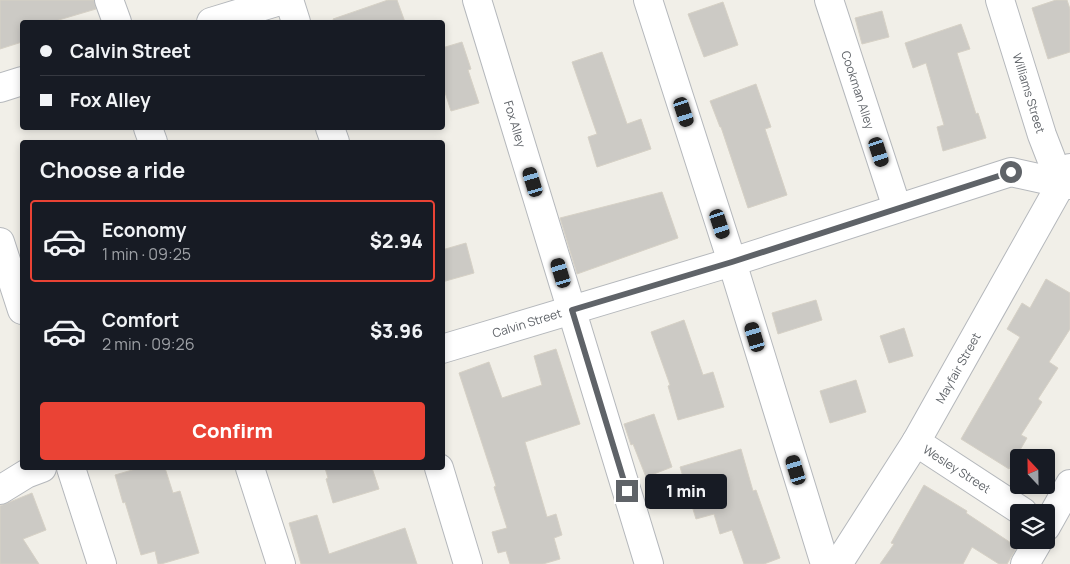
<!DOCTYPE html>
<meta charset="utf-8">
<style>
body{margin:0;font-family:Manrope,sans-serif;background:#242831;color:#f1f3f6;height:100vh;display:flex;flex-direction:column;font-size:19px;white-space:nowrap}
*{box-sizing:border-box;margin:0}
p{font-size:16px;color:#9ea1a6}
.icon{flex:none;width:28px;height:28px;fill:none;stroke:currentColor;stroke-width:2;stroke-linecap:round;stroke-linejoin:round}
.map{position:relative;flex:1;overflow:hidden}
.side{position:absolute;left:20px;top:140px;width:425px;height:330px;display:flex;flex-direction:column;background:#171b24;border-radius:5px;box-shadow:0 2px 8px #0003}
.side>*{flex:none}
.hud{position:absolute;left:20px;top:20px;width:425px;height:110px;border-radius:5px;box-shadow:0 2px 8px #0003;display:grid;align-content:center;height:110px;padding:0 20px;background:#171b24}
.needle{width:32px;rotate:338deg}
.buttons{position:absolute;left:1010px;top:449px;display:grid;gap:10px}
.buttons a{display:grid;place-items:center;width:45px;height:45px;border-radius:5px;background:#171b24;box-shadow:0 2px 8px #0003;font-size:25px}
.end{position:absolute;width:22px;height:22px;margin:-11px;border:6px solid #5f6368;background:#fff;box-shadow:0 0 0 2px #fff}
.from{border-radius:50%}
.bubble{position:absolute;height:35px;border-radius:5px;background:#171b24;box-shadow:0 2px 8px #0003;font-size:16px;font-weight:800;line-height:35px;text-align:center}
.car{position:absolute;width:15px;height:30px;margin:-15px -8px;border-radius:6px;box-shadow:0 0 4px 1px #0007;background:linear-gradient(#222 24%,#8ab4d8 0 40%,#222 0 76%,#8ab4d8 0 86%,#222 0)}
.hud b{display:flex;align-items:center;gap:18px;height:48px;font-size:19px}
.hud b+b{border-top:1px solid #363941}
.hud i{width:12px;height:12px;background:#f1f3f6}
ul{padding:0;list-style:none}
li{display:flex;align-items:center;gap:15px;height:82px;margin:0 10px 8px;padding:0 10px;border:2px solid transparent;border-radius:5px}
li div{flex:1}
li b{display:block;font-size:19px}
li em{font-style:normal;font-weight:800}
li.selected{border-color:#ea4335}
li>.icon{width:45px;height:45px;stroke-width:1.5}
h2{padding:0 20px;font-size:22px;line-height:60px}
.primary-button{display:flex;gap:10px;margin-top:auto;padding:10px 20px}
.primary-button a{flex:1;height:58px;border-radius:5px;background:#ea4335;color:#fff;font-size:20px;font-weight:800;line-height:58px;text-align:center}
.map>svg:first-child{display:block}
.building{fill:#cccac5;stroke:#d6d1c6}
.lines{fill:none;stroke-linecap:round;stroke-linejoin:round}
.minor-casing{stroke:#b5b8bc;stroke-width:30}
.minor{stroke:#fff;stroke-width:28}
.route{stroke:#5f6368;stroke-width:6}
.labels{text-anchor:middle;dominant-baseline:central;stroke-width:5;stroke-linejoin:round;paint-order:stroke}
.street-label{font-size:12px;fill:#5f6368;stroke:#fff}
</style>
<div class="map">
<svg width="1070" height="564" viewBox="0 0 1070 564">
<rect width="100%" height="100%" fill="#f1efe8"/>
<g class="building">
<polygon points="0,0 94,0 96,9 52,22 22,22 22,42 0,49"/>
<polygon points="388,0 397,0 405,22 334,22 333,19"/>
<polygon points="1056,0 1067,0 1070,9 1070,52 1048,59 1032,8"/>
<polygon points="723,2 738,45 704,57 688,14"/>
<polygon points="882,11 889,37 862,44 855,18"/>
<polygon points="961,24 970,49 957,53 976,114 978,113 986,138 943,151 937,127 944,125 926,63 913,68 905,43"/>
<polygon points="462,42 471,69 468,70 479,103 451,111 442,83 442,48"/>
<polygon points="602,52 627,124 641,119 651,149 597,167 588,137 597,134 572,62"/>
<polygon points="756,84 771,127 765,129 787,195 748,208 721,127 720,127 710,101"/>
<polygon points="662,192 678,238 577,274 560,218"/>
<polygon points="466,243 474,273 442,282 442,250"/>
<polygon points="1046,279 1070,293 1070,329 1049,362 1058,368 1038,399 1042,402 1021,435 1027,438 1009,469 961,439 1020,337 1007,329 1022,303 1030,308"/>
<polygon points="816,300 822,320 778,334 772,313"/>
<polygon points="684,320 703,375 713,372 724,407 678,420 668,386 670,385 651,332"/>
<polygon points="904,328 913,356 889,363 880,336"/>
<polygon points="556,349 580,424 525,442 547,517 556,514 562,535 554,538 560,559 543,564 510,564 506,551 498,553 493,536 492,532 507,528 494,487 496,486 459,373 489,362 502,398 542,385 534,356"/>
<polygon points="856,380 866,412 830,423 820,391"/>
<polygon points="654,414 672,467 646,477 633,444 631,445 624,424"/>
<polygon points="741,449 753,491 756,490 780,558 764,564 744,564 732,530 720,534 714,514 696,519 680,467"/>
<polygon points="139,468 165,468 173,493 180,491 199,553 161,564 158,564 155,551 141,555 125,502 123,503 115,475"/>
<polygon points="325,468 372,468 379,489 333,503 326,479 328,478"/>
<polygon points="924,485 967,511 966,513 1017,547 1007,564 999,564 972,547 963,564 880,564 894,544 891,543"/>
<polygon points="32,493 46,530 23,539 39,564 0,564 0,506"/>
<polygon points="317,515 329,554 405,528 417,564 301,564 289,523"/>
</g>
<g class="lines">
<defs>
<g id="minor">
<polyline points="109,0 117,22"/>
<polyline points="289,0 296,22"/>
<polyline points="477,0 649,564"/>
<polyline points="648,0 732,262 825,564"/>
<polyline points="829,0 897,208"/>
<polyline points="1000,0 1042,135 1061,184"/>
<polyline points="211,22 283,0"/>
<polyline points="0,88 22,81"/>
<polyline points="148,128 153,142"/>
<polyline points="330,128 335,142"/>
<polyline points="0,242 22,310"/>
<polyline points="442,349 732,262 1011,172 1070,185"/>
<polyline points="916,442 1023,512"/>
<polyline points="71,468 102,564"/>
<polyline points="250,468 281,564"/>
<polyline points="439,468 468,564"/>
<polyline points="0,490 26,474 42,468"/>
<polyline points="1046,527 1070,484"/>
<polyline points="838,564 916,442 1070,168"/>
<polyline points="1025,564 1039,540"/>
</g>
</defs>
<use href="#minor" class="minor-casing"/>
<use href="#minor" class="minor"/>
</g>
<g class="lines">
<polyline class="route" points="627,491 572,310 732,262 1011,172"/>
</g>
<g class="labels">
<g class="street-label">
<text transform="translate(858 90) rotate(72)">Cookman Alley</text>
<text transform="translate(1029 93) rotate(73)">Williams Street</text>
<text transform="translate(515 124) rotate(73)">Fox Alley</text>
<text transform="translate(527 323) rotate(-17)">Calvin Street</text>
<text transform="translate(958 368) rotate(-61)">Mayfair Street</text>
<text transform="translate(957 469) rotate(33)">Wesley Street</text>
</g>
</g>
</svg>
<div class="buttons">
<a><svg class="needle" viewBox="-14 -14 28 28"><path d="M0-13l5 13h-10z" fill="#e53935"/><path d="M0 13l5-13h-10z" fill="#9ea1a6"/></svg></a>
<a><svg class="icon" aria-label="layers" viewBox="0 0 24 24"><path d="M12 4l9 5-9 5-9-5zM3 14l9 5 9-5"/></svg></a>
</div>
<i class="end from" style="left:1011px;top:172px"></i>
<i class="end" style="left:627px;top:491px"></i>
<div class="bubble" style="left:645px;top:474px;width:82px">1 min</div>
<i class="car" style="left:684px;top:112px;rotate:162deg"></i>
<i class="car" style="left:879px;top:152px;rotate:162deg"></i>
<i class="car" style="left:533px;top:182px;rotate:343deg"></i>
<i class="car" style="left:720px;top:224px;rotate:162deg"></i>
<i class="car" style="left:561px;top:273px;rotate:343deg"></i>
<i class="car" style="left:755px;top:337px;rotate:343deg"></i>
<i class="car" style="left:796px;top:470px;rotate:343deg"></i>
<div class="hud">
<b><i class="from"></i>Calvin Street</b>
<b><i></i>Fox Alley</b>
</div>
<section class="side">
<h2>Choose a ride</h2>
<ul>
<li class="selected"><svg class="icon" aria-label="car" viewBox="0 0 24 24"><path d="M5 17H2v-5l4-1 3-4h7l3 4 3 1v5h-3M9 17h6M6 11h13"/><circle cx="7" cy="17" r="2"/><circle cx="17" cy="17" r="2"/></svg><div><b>Economy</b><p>1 min · 09:25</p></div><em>$2.94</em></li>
<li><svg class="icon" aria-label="car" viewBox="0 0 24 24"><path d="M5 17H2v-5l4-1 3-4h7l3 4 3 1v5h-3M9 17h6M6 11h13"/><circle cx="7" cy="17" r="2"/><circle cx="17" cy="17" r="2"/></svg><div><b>Comfort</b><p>2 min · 09:26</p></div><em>$3.96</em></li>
</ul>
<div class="primary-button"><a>Confirm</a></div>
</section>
</div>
